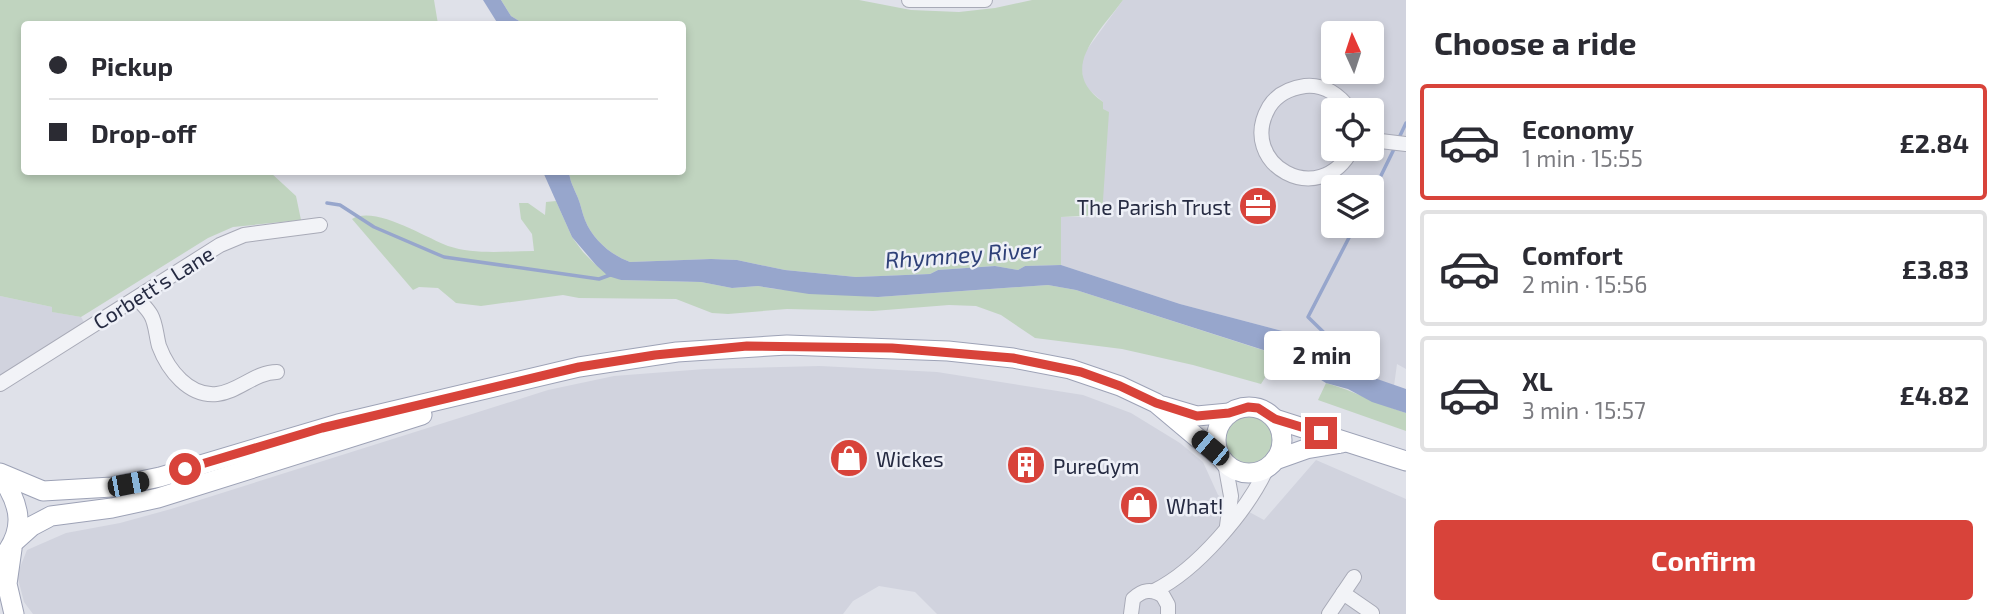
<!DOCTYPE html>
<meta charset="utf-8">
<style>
body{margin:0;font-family:"Exo 2",sans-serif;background:#f2f2f3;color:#2b2b33;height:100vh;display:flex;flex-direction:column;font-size:26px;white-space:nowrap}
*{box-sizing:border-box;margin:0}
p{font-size:23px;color:#7c7c81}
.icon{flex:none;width:38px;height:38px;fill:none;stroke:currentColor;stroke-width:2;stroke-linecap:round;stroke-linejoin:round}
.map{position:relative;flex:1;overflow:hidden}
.panel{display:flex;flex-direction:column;background:#fff;width:595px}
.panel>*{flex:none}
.hud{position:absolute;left:21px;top:21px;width:665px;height:154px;border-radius:7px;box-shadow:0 4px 10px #0003;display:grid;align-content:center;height:154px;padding:0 28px;background:#fff}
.needle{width:46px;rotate:357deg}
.controls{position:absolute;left:1321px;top:21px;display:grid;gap:14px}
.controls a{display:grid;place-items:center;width:63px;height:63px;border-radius:7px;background:#fff;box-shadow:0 4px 10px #0003;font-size:35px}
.end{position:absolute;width:32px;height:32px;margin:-16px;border:9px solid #d8433a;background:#fff;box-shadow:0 0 0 4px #fff}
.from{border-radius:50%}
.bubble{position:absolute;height:49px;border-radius:7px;background:#fff;box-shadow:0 4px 10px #0003;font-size:23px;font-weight:700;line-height:49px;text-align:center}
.car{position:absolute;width:21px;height:42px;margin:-21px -10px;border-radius:9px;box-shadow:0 0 5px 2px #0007;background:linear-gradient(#222 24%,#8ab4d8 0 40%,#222 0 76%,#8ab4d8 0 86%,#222 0)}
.hud b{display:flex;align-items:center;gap:24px;height:66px;font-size:26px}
.hud b+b{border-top:2px solid #e1e1e2}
.hud i{width:18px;height:18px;background:#2b2b33}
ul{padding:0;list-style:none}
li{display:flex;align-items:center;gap:21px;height:116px;margin:0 14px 10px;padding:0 14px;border:4px solid #e1e1e2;border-radius:7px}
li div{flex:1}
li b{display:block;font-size:26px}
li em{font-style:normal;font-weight:700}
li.selected{border-color:#d8433a}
li>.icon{width:63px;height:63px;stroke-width:1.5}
h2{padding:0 28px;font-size:32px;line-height:84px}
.primary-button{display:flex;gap:14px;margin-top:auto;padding:14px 28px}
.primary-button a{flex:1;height:80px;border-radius:7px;background:#d8433a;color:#fff;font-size:28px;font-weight:700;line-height:80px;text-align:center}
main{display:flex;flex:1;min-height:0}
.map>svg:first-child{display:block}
.built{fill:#d1d3de;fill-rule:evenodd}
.green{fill:#c0d4bf}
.water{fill:#97a6cc}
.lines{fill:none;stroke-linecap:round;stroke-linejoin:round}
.stream{stroke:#97a6cc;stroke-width:3.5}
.minor-casing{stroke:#a8aab7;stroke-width:16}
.major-casing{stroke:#9da2b6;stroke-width:21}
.minor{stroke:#f2f3f7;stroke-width:14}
.major{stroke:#fff;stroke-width:19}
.route{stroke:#d8433a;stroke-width:9}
.labels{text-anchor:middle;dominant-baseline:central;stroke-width:5;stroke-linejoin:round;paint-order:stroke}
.poi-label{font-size:21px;fill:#262b42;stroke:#eef0f7;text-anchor:start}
.street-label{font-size:21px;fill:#262b42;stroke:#eef0f7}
.water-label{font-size:23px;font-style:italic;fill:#2e4078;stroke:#eef0f7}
</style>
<main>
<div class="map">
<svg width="1406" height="614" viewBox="0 0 1406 614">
<rect width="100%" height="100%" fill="#dfe1e9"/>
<g class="built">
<path d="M1123,0H1406V369L1397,364L1394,386L1334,364L1290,333L1180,304L1061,265V217H1093L1103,102L1087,88L1083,79L1081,65L1086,51ZM1334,33H1372V72H1334ZM1334,110H1372V149H1334ZM1334,187H1372V226H1334Z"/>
<polygon points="0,296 52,307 53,312 81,317 87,327 0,378"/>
<polygon points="820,366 937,372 1083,395 1131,413 1180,443 1203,462 1218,495 1264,520 1316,460 1406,499 1406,614 937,614 915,592 879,586 853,601 843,614 33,614 24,602 17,575 27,550 66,533 120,523 171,509 548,390 614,376 705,369"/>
</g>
<g class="green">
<polygon points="0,0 434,0 438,24 24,24 24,172 270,172 296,196 301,220 233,227 208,238 81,317 52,312 52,307 0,296"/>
<path d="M501,0H859L911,10L959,12L995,8L1032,0H1123C1100,32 1056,70 1103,102V109L1109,112L1102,215L1061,217V265L1025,266L1018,270L995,266L938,270L930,274L856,277L785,270L737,260L711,259L630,262C611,255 593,240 585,220C582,213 581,205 578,198C574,188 570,182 569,172H682V24H524L511,16Z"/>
<path d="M556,201L572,237L583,252L596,265L621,280L701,282L732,288L758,286L775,289L878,297L1048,285L1076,290L1275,354L1273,361L1264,371L1268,373L1261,384L1193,365L1122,349L1035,338L1001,315L976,306L949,305L873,311L787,309L728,314L712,313L676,299L579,298L563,295L481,306L456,303L438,288L419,287L413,290L352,219C375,205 426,238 448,246C475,255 506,251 534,251L532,234L521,219L519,203H528L545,215L546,202Z"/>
<path d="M1326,383C1354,391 1379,404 1406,413V431L1318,400Z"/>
<circle cx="1249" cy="441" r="25"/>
</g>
<g class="water">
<polygon points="483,0 501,0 511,16 524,24 498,24"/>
<path d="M543,172H569C570,182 574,188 578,198C581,205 582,213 585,220C593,240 611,255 630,262L711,259L737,260L785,270L856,277L930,274L938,270L995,266L1018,270L1025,266L1061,265L1180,304L1290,333L1334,364L1406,389V413L1372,402L1348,389L1326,383L1282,356L1076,290L1048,285L878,297L809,294L758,286L732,288L701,282L621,280L608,276L596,265L572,237Z"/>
</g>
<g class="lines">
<g class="stream">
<polyline points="1398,140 1406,123"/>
<polyline points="1372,194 1395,147"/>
<polyline points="327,203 340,205 374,227 444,257 599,279 610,275"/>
<polyline points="1354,375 1351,359 1308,317 1355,226"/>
</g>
<defs>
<g id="minor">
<polyline points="909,0 985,0"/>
<path d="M1350,110C1340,95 1324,84 1305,86C1291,88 1277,94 1269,107C1236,164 1320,211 1352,149"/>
<polyline points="1372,140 1406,144"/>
<path d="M137,298C142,304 147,308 151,315C156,324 156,335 159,346C168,370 189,397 217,394C238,392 255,372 277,372"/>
<polyline points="0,384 220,245 244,235 320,225"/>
<polyline points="1225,463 1231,496 1227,526"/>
<path d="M1154,591C1197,570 1247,511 1267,468"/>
<polyline points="1343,593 1372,613"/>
<path d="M1131,614L1133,599C1142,590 1152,588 1163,596L1168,605V614"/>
<polyline points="1329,614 1354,577"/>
</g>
<g id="major">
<polyline points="1163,406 1197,416 1229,413"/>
<circle cx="1249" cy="440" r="33"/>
<polyline points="1275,419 1406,461"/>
<polyline points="1275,460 1306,449 1342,443"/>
<polyline points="0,473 43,491 112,487 160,477 338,424 579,367 677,352 787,345 948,351 1013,358 1070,369 1120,386 1156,403 1219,456"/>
<path d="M0,475C22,506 26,531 0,561"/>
<polyline points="13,543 32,526 51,516 112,508 158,498 422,415"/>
<polyline points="12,549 7,584 14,614"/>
</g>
</defs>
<use href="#minor" class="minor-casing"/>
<use href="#major" class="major-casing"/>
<use href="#minor" class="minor"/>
<use href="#major" class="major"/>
</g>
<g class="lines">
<polyline class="route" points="185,469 322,428 579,367 655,355 747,346 892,348 1013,358 1081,372 1120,386 1156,403 1197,416 1229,413 1248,407 1258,408 1275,419 1321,433"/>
</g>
<defs>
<symbol id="office-disc" viewBox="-11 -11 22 22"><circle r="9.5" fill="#d8433a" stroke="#eef0f7"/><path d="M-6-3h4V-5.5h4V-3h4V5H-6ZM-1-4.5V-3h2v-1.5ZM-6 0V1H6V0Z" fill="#fff"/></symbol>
<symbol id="shop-disc" viewBox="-11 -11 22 22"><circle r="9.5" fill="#d8433a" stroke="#eef0f7"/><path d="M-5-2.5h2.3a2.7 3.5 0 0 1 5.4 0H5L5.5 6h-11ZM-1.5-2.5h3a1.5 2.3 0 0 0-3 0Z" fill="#fff"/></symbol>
<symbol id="building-disc" viewBox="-11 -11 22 22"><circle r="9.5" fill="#d8433a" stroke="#eef0f7"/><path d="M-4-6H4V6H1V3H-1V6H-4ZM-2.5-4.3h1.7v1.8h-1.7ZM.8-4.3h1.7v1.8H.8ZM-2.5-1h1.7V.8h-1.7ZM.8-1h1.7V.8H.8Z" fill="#fff"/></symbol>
</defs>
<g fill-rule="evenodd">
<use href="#office-disc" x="1236" y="184" width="44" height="44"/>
<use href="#shop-disc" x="827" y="436" width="44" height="44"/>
<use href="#building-disc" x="1004" y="443" width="44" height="44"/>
<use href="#shop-disc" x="1117" y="483" width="44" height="44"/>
</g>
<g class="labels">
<g class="poi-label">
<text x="1231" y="206" text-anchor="end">The Parish Trust</text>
<text x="876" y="458">Wickes</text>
<text x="1053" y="465">PureGym</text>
<text x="1166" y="505">What!</text>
</g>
<g class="street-label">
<text transform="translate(153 287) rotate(-32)">Corbett's Lane</text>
</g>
<g class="water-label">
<text transform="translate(963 254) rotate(-4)">Rhymney River</text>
</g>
</g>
</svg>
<div class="controls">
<a><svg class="needle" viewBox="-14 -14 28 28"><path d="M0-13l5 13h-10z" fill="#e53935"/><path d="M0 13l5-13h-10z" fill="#7c7c81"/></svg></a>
<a><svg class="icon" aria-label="locate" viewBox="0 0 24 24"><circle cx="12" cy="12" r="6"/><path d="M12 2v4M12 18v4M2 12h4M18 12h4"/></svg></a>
<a><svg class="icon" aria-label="layers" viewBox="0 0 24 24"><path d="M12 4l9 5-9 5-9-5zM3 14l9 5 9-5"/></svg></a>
</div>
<i class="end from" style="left:185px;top:469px"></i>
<i class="end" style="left:1321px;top:433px"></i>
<div class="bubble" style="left:1264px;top:331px;width:116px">2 min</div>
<i class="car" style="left:1210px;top:448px;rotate:310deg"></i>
<i class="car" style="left:128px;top:484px;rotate:79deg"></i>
<div class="hud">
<b><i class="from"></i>Pickup</b>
<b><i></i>Drop-off</b>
</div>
</div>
<section class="panel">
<h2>Choose a ride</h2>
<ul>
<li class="selected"><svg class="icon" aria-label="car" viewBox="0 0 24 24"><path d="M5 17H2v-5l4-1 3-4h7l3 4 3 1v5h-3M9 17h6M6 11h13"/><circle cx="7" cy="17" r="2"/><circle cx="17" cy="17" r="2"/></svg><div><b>Economy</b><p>1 min · 15:55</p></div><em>£2.84</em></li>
<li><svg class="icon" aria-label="car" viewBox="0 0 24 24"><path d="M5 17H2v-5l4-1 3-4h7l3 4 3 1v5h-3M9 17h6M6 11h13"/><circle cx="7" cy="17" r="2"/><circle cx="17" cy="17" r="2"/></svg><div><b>Comfort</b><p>2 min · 15:56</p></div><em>£3.83</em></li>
<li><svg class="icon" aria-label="car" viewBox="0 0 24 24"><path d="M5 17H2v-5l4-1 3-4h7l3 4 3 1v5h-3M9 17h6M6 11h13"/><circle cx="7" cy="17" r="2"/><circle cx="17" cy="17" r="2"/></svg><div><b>XL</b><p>3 min · 15:57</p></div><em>£4.82</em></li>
</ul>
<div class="primary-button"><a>Confirm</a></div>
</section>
</main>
